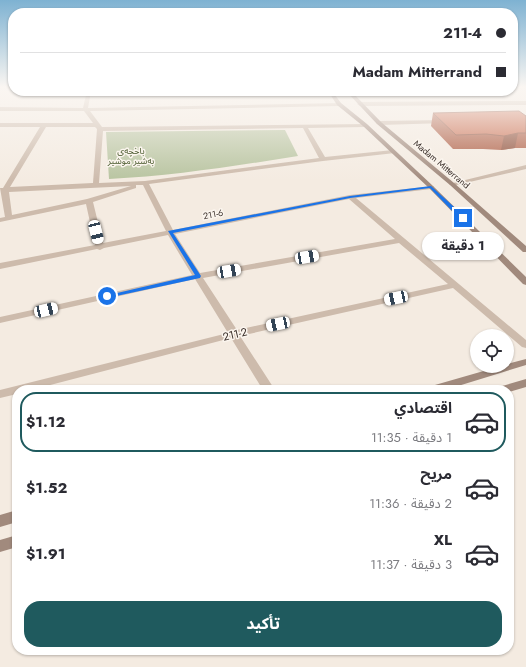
<!DOCTYPE html>
<html lang="ar">
<meta charset="utf-8">
<style>
body{margin:0;font-family:Jost,"Noto Sans Arabic",sans-serif;background:#f7f7f7;color:#2b2b33;direction:rtl;height:100vh;display:flex;flex-direction:column;font-size:15px;white-space:nowrap}
*{box-sizing:border-box;margin:0}
p{font-size:13px;color:#7c7c81}
.icon{flex:none;width:22px;height:22px;fill:none;stroke:currentColor;stroke-width:2;stroke-linecap:round;stroke-linejoin:round}
.map{position:relative;flex:1;overflow:hidden;direction:ltr}
.drawer{position:absolute;left:12px;top:385px;width:502px;height:270px;display:flex;flex-direction:column;background:#fff;border-radius:16px;box-shadow:0 1px 3px #0004;direction:rtl}
.drawer>*{flex:none}
.banner{position:absolute;left:8px;top:8px;width:510px;height:88px;border-radius:16px;box-shadow:0 1px 3px #0004;direction:rtl;display:grid;align-content:center;height:88px;padding:0 12px;background:#fff}
.controls{position:absolute;left:470px;top:329px;display:grid;gap:8px}
.controls a{display:grid;place-items:center;width:44px;height:44px;border-radius:50%;background:#fff;box-shadow:0 1px 3px #0004;font-size:20px}
.end{position:absolute;width:18px;height:18px;margin:-9px;border:5px solid #1a73e8;background:#fff;box-shadow:0 0 0 2px #fff}
.from{border-radius:50%}
.bubble{position:absolute;height:28px;border-radius:14px;background:#fff;box-shadow:0 1px 3px #0004;font-size:13px;font-weight:700;line-height:28px;text-align:center;direction:rtl}
.car{position:absolute;width:12px;height:24px;margin:-12px -6px;border-radius:5px;box-shadow:0 0 3px 1px #0007;background:linear-gradient(#fff 24%,#345 0 40%,#fff 0 76%,#345 0 86%,#fff 0)}
.banner b{display:flex;align-items:center;gap:14px;height:38px;font-size:15px}
.banner b+b{border-top:1px solid #e1e1e2}
.banner i{width:10px;height:10px;background:#2b2b33}
ul{padding:7px 0 0;list-style:none}
li{display:flex;align-items:center;gap:12px;height:60px;margin:0 8px 6px;padding:0 4px;border:2px solid transparent;border-radius:16px}
li div{flex:1}
li b{display:block;font-size:15px}
li em{font-style:normal;font-weight:700}
li.current{border-color:#1f5a5e}
li>.icon{width:36px;height:36px;stroke-width:1.5}
.button{display:flex;gap:8px;margin-top:auto;padding:8px 12px}
.button a{flex:1;height:46px;border-radius:16px;background:#1f5a5e;color:#fff;font-size:16px;font-weight:700;line-height:46px;text-align:center}
.map>svg:first-child{display:block}
.green{fill:#b8c4a0}
.lines{fill:none;stroke-linecap:round;stroke-linejoin:round}
.street{fill:#cdbbac;fill-rule:evenodd}
.secondary{fill:#a18a7d;fill-rule:evenodd}
.wall{fill:#ac5a40}
.shaded-wall{fill:#8c4a34}
.building{fill:#c8694b;stroke:#8c4a34}
.route{fill:#1a73e8}
.labels{text-anchor:middle;dominant-baseline:central;stroke-width:3;stroke-linejoin:round;paint-order:stroke}
.far-park-label{font-size:9px;fill:#4a5a2e;stroke:#fbf5ee}
.far-street-label{font-size:9px;fill:#3b302b;stroke:#fbf5ee}
.street-label{font-size:11px;fill:#3b302b;stroke:#fbf5ee}
</style>
<div class="map">
<svg width="526" height="667" viewBox="0 0 526 667">
<rect width="100%" height="100%" fill="#f4ebe1"/>
<path class="green" d="M285,130L298,156C235,166 173,176 109,179L106,132Z"/>
<g class="lines">
<g class="street">
<path d="M87,91H91L88,108L341,103V105L339,106L90,111L102,127L367,124V126L365,127L308,128L325,157L393,150L395,151V153L323,161L149,184L173,230L350,195L433,186L434,187L431,189L356,198L526,340V348L522,347L453,288L240,336L275,390H263L231,338L31,390H17V394L0,398V390L228,333L195,279L0,323V317L192,275L168,235L104,248L100,250L97,249L0,269V263L95,245L86,204L0,222V218L5,217L0,188H3L40,127H0V123H93L84,111H0V107L83,108ZM46,127H95L97,129L93,183L10,187ZM303,128L319,158L145,181L99,183L103,131ZM136,185H143L166,231L103,243L93,202L136,188ZM131,186L87,199L12,215L9,192ZM349,199L395,239L200,273L175,234ZM399,243L448,284L237,330L203,278Z"/>
<polygon points="526,101 526,105 360,106 357,104 360,102"/>
<polygon points="445,120 447,121 447,123 379,125 376,123 379,121"/>
<polygon points="526,165 526,169 452,186 449,184"/>
</g>
<g class="secondary">
<polygon points="328,91 332,91 341,103 367,124 433,186 526,277 526,285 523,284 429,188 363,126 337,105"/>
<polygon points="346,91 351,91 381,122 454,183 526,246 526,252 523,252 450,185 377,124"/>
<polygon points="526,359 526,365 445,390 426,390 428,387 501,366 507,366 507,364"/>
<polygon points="526,379 526,387 509,392 509,390 497,390 499,387"/>
<polygon points="17,510 17,522 0,527 0,515"/>
<polygon points="17,535 17,547 0,552 0,540"/>
</g>
</g>
<polygon class="wall" points="433,113 526,116 526,148 515,148 501,150 483,149 453,149 431,126"/>
<polygon class="shaded-wall" points="518,133 515,148 501,150 504,136"/>
<polygon class="building" points="519,111 526,116 526,133 518,133 504,136 486,134 456,135 433,113"/>
<linearGradient id="sky" x2="0" y2="1"><stop stop-color="#7eb2d2"/><stop offset="0.48" stop-color="#faf6f2"/><stop offset="1" stop-color="#faf6f2" stop-opacity="0"/></linearGradient>
<rect width="526" height="181" fill="url(#sky)"/>
<polygon class="route" points="431,186 465,217 465,220 461,220 430,188 350,198 173,233 201,276 200,278 107,298 104,296 195,275 168,231 350,196"/>
<g class="labels">
<g class="far-park-label">
<text x="131" y="150">باخچەی<tspan x="131" dy="10">بەشیر موشیر</tspan></text>
</g>
<g class="far-street-label">
<text transform="translate(442 164) rotate(40)">Madam Mitterrand</text>
<text transform="translate(213 214) rotate(-11)">211-6</text>
</g>
<g class="street-label">
<text transform="translate(235 334) rotate(-13)">211-2</text>
</g>
</g>
</svg>
<div class="controls">
<a><svg class="icon" aria-label="locate" viewBox="0 0 24 24"><circle cx="12" cy="12" r="6"/><path d="M12 2v4M12 18v4M2 12h4M18 12h4"/></svg></a>
</div>
<i class="end from" style="left:107px;top:296px"></i>
<i class="end" style="left:463px;top:218px"></i>
<div class="bubble" style="left:422px;top:232px;width:82px">1 دقيقة</div>
<i class="car" style="left:96px;top:232px;rotate:166deg"></i>
<i class="car" style="left:307px;top:257px;rotate:80deg"></i>
<i class="car" style="left:229px;top:271px;rotate:80deg"></i>
<i class="car" style="left:396px;top:298px;rotate:258deg"></i>
<i class="car" style="left:46px;top:310px;rotate:77deg"></i>
<i class="car" style="left:278px;top:324px;rotate:258deg"></i>
<div class="banner">
<b><i class="from"></i>211-4</b>
<b><i></i>Madam Mitterrand</b>
</div>
<section class="drawer">
<ul>
<li class="current"><svg class="icon" aria-label="car" viewBox="0 0 24 24"><path d="M5 17H2v-5l4-1 3-4h7l3 4 3 1v5h-3M9 17h6M6 11h13"/><circle cx="7" cy="17" r="2"/><circle cx="17" cy="17" r="2"/></svg><div><b>اقتصادي</b><p>1 دقيقة · 11:35</p></div><em>$1.12</em></li>
<li><svg class="icon" aria-label="car" viewBox="0 0 24 24"><path d="M5 17H2v-5l4-1 3-4h7l3 4 3 1v5h-3M9 17h6M6 11h13"/><circle cx="7" cy="17" r="2"/><circle cx="17" cy="17" r="2"/></svg><div><b>مريح</b><p>2 دقيقة · 11:36</p></div><em>$1.52</em></li>
<li><svg class="icon" aria-label="car" viewBox="0 0 24 24"><path d="M5 17H2v-5l4-1 3-4h7l3 4 3 1v5h-3M9 17h6M6 11h13"/><circle cx="7" cy="17" r="2"/><circle cx="17" cy="17" r="2"/></svg><div><b>XL</b><p>3 دقيقة · 11:37</p></div><em>$1.91</em></li>
</ul>
<div class="button"><a>تأكيد</a></div>
</section>
</div>
